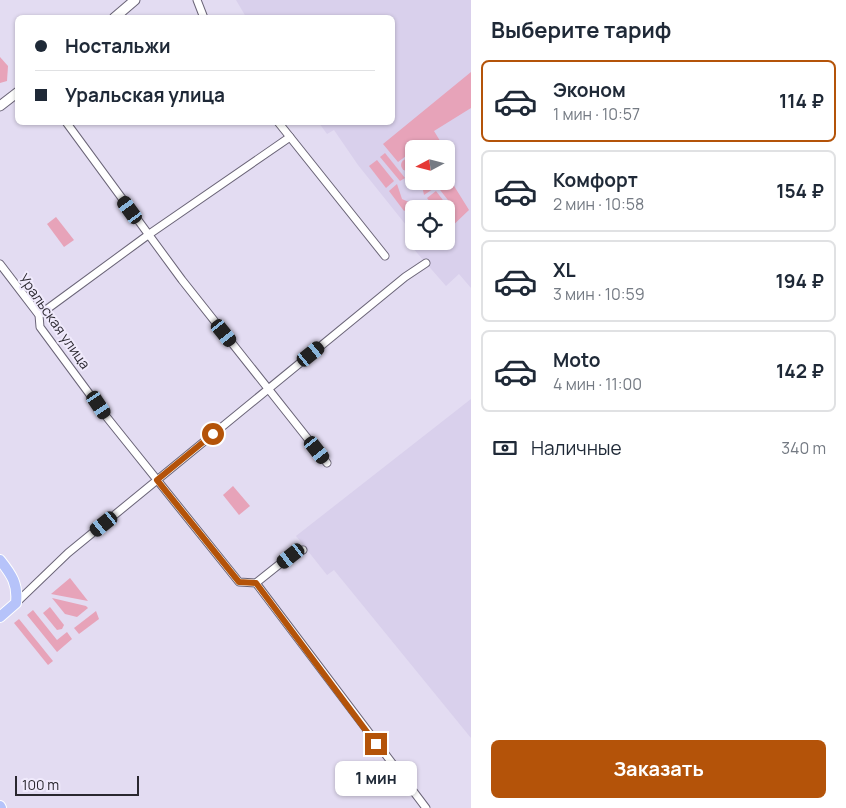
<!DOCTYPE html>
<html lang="ru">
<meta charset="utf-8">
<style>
body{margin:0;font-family:Manrope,sans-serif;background:#f2f2f3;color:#1f2937;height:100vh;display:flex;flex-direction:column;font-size:19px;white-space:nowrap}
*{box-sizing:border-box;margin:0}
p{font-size:16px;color:#747a83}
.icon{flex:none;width:28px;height:28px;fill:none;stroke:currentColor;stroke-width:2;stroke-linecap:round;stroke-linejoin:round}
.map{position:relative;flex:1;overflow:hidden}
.drawer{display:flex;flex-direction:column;background:#fff;width:375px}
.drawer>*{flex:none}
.guide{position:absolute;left:15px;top:15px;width:380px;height:110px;border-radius:8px;box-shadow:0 1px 4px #0004;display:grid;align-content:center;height:110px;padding:0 20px;background:#fff}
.needle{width:32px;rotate:263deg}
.tools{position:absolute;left:405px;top:140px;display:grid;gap:10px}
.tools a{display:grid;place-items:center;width:50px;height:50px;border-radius:8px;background:#fff;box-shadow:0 1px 4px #0004;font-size:25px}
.scale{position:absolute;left:15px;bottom:12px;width:124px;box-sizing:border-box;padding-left:5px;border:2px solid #2a272f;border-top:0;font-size:14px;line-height:18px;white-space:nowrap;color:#2a272f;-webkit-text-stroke:4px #f0eafc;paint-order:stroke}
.end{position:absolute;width:22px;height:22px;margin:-11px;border:6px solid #b45309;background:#fff;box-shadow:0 0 0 2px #fff}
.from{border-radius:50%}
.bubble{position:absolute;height:35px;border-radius:8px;background:#fff;box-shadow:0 1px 4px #0004;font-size:16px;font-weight:700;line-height:35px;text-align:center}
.car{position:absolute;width:15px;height:30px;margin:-15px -8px;border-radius:6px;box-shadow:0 0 4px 1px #0007;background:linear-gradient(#222 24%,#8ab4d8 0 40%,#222 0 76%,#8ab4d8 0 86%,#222 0)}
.guide b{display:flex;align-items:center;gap:18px;height:48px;font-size:19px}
.guide b+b{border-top:1px solid #e0e1e3}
.guide i{width:12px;height:12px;background:#1f2937}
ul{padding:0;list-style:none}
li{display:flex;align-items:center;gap:15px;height:82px;margin:0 10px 8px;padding:0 10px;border:2px solid #e0e1e3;border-radius:8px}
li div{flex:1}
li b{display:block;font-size:19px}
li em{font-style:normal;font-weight:700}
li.active{border-color:#b45309}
li>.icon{width:45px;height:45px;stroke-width:1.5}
h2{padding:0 20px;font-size:22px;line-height:60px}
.pay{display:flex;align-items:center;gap:12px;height:55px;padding:0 20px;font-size:19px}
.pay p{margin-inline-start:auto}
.primary-button{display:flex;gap:10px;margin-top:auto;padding:10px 20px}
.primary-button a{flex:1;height:58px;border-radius:8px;background:#b45309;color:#fff;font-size:20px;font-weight:700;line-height:58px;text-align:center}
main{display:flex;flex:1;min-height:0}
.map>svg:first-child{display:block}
.built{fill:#d9d0ec;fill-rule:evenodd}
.green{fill:#e7a3b9}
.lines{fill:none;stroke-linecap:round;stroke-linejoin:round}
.minor-casing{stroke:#6a6477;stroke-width:9}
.tertiary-casing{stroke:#6a6477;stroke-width:11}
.primary-casing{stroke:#fff;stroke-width:12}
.minor{stroke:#fff;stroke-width:7}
.tertiary{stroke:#fff;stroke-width:9}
.primary{stroke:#b6c3fa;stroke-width:10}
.route{stroke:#b45309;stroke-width:6}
.labels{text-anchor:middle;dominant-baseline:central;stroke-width:4;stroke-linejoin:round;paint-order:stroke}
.street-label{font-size:14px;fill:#2a272f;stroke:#f0eafc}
</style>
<main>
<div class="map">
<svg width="471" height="808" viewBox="0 0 471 808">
<rect width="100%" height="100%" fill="#e3dcf2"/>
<g class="built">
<path d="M236,0H471V288L459,274L446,286L411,246L417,241H446V209H414V235L358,165L334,130L327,134L319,123L392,122V18L246,17ZM414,149H446V181H414Z"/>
<polygon points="471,399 471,738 334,570 327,575 296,536"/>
</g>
<g class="green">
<polygon points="0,57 8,66 7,81 0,83"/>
<polygon points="471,72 471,108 434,131 445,149 414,149 414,157 410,153 398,162 383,144"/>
<polygon points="385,153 405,178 400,181 380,157"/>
<circle cx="407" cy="165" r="6"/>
<polygon points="377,160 394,181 386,188 369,166"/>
<polygon points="446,173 469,210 447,231 446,215 455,209 433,181 446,181"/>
<polygon points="421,181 427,181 433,189 424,195"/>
<polygon points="397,184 402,199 413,204 404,211 389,191"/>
<polygon points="436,191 449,208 446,210 435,209 427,198"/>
<polygon points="56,217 74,240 64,247 47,224"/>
<polygon points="233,486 250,506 239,515 223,495"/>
<polygon points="70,578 88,601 51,594"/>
<polygon points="52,598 86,606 88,608 77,617 65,614"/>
<polygon points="50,607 64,625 62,629 57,630 43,613"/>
<polygon points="33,610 57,640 67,632 72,639 57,652 27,615"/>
<polygon points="96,611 99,619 79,634 74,628"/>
<polygon points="19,619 53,661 48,665 14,623"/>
</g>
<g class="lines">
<defs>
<g id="minor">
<polyline points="197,0 204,18"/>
<polyline points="66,122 182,280 327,463"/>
<polyline points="278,122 385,256"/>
<polyline points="0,264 39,315 40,327 105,415 239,582 256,583 426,808"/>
<polyline points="39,315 148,235 290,137"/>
<polyline points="256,583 291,555 303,550"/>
<polyline points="16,603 68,553 405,277 426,263"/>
</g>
<g id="tertiary">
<polyline points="114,18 135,0"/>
<polyline points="0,106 18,92"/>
</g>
<g id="primary">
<path d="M0,560C12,575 18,584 16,603L0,617"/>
<polyline points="0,806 1,808"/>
</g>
</defs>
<use href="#minor" class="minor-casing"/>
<use href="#tertiary" class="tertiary-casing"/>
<use href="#primary" class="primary-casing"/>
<use href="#minor" class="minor"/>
<use href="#tertiary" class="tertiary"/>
<use href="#primary" class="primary"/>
</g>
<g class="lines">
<polyline class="route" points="213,434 157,480 239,582 256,583 376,744"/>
</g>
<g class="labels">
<g class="street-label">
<text transform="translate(55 321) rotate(55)">Уральская улица</text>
</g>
</g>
</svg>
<div class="tools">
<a><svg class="needle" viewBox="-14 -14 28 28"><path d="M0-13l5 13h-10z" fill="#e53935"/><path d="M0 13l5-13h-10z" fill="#747a83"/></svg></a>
<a><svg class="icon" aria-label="locate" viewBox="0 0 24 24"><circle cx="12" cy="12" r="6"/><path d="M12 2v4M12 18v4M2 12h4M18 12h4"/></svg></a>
</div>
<div class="scale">100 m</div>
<i class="end from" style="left:213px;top:434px"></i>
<i class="end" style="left:376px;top:744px"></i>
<div class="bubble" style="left:335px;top:761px;width:82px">1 мин</div>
<i class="car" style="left:130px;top:210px;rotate:324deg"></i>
<i class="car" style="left:224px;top:333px;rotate:141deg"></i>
<i class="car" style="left:311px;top:354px;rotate:51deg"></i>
<i class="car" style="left:99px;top:405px;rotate:146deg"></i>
<i class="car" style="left:317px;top:450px;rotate:142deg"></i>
<i class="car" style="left:104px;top:524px;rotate:231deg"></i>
<i class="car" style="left:291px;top:556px;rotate:232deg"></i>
<div class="guide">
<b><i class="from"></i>Ностальжи</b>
<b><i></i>Уральская улица</b>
</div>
</div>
<section class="drawer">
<h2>Выберите тариф</h2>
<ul>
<li class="active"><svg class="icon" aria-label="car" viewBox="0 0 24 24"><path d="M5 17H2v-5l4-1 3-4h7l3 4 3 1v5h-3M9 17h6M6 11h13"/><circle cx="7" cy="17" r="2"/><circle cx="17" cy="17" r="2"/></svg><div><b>Эконом</b><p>1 мин · 10:57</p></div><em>114 ₽</em></li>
<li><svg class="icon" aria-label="car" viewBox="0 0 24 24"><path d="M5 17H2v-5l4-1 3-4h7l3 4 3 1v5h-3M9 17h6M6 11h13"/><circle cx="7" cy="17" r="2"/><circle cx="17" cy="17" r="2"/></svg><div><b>Комфорт</b><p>2 мин · 10:58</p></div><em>154 ₽</em></li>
<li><svg class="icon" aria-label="car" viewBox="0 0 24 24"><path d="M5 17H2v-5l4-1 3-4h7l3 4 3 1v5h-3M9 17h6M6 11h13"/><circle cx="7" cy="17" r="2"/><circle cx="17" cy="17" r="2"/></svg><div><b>XL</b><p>3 мин · 10:59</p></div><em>194 ₽</em></li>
<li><svg class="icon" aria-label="car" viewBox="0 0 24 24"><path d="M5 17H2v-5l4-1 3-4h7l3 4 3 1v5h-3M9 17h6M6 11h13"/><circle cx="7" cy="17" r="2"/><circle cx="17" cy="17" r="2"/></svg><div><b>Moto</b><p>4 мин · 11:00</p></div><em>142 ₽</em></li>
</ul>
<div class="pay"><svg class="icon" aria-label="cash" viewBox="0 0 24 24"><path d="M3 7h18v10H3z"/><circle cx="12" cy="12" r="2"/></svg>Наличные<p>340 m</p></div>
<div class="primary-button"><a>Заказать</a></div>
</section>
</main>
